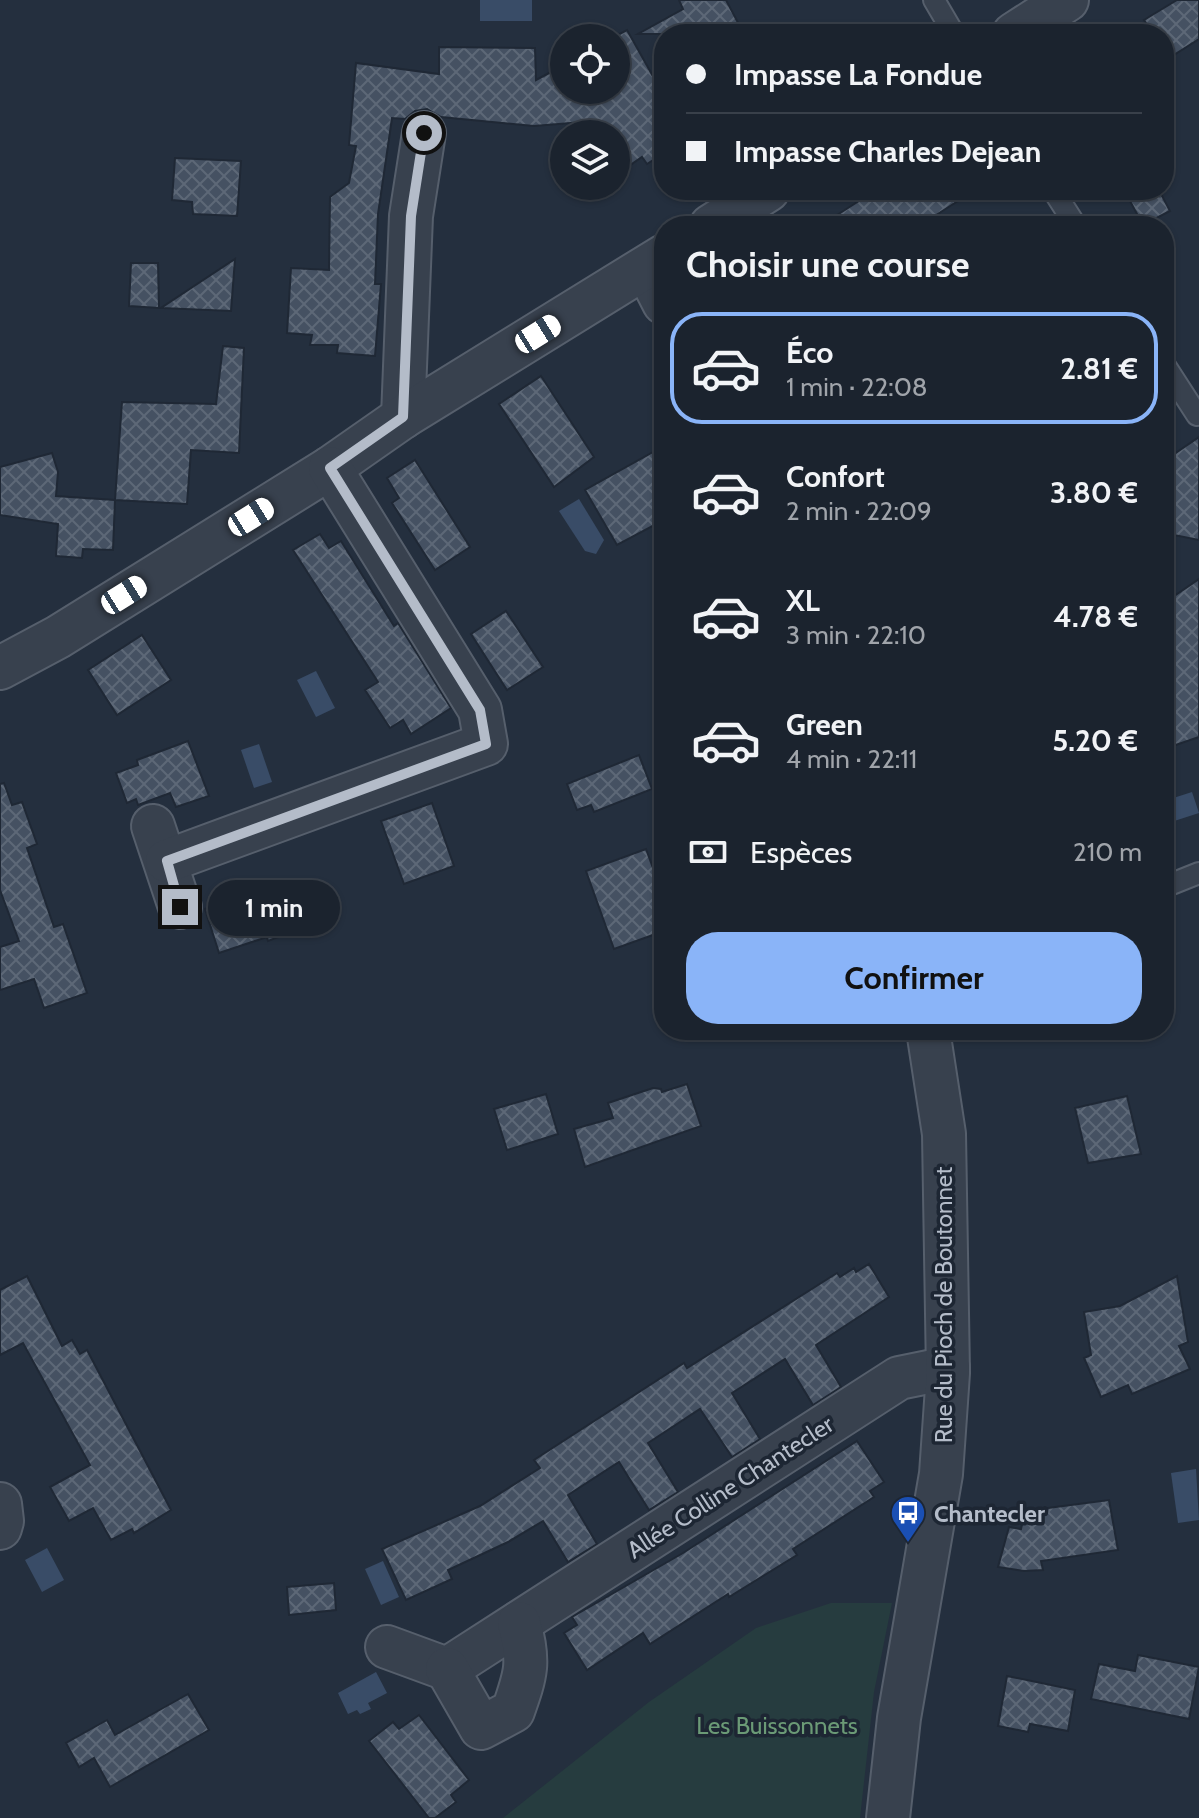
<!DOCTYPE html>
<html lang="fr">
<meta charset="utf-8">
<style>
body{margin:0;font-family:Cabin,sans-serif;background:#242b36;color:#f1f3f6;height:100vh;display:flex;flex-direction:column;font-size:30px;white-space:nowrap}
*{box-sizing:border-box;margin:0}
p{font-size:26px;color:#a0a4aa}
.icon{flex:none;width:44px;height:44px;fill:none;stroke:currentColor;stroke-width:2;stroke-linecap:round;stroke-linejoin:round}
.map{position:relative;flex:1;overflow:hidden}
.panel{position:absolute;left:654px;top:216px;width:520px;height:824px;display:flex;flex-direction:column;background:#1b232e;border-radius:32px;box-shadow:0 2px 6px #0004,0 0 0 2px #39404a}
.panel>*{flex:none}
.hud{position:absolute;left:654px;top:24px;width:520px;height:176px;border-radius:32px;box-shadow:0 2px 6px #0004,0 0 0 2px #39404a;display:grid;align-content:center;height:176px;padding:0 32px;background:#1b232e}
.tools{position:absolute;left:550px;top:24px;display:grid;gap:16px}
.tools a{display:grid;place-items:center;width:80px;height:80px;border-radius:50%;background:#1b232e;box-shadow:0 2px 6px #0004,0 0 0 2px #39404a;font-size:40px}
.end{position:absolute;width:36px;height:36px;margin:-18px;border:10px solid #b4bcc9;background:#111;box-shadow:0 0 0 4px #111}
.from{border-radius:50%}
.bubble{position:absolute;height:56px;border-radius:28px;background:#1b232e;box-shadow:0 2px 6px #0004,0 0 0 2px #39404a;font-size:26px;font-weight:800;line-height:56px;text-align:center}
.car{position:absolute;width:24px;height:48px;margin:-24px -12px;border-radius:10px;box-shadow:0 0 6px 2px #0007;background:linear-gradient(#fff 24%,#345 0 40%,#fff 0 76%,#345 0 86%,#fff 0)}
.hud b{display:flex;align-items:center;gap:28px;height:76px;font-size:30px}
.hud b+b{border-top:2px solid #39404a}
.hud i{width:20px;height:20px;background:#f1f3f6}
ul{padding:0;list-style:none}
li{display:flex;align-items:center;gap:24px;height:112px;margin:0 16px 12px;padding:0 16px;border:4px solid transparent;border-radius:32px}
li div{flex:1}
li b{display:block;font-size:30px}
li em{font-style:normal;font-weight:800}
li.on{border-color:#8ab4f8}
li>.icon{width:72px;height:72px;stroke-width:1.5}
h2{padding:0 32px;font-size:36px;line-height:96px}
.pay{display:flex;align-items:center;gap:20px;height:88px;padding:0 32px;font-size:30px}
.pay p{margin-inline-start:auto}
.cta{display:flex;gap:16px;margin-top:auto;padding:16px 32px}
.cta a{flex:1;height:92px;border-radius:32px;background:#8ab4f8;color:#111;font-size:32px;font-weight:800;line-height:92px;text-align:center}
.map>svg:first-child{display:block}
.garden{fill:#263c3f}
.water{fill:#394c67}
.building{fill:url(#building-cross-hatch);stroke:#1f2835;stroke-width:2}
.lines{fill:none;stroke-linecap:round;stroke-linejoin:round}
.lane-casing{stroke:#565f6c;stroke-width:24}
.street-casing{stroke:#565f6c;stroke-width:46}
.lane{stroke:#38414e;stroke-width:20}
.street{stroke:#38414e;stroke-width:42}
.route{stroke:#b4bcc9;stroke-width:10}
.labels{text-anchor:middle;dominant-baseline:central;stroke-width:7;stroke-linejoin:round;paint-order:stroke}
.street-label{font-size:24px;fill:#b4bcc9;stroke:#1d2633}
.poi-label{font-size:24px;font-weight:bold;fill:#b4bcc9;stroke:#1d2633;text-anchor:start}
.park-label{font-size:24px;fill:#6b9a76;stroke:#1d2633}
</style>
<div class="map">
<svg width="1199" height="1818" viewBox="0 0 1199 1818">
<defs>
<pattern id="building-cross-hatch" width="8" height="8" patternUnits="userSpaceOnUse" patternTransform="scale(2)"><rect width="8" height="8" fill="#455162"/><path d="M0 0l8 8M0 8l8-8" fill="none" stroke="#5d6877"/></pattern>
</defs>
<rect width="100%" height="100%" fill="#242f3e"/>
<polygon class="garden" points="831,1603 892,1603 874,1692 860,1818 503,1818 649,1702 756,1628"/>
<g class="water">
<rect x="480" y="0" width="52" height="21"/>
<polygon points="579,499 604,540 596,554 585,551 559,511"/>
<polygon points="316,671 335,708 316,717 297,680"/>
<polygon points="259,744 272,782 254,788 241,750"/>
<polygon points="1192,792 1199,813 1165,824 1168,833 1164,834 1164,801"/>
<polygon points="1196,1469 1199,1520 1178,1523 1171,1473"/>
<polygon points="47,1548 64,1580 42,1592 25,1560"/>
<polygon points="383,1561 399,1597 381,1605 365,1569"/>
<polygon points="376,1672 387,1693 368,1703 371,1709 360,1714 357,1710 348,1714 338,1693"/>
</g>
<g class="building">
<polygon points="679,0 726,0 744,34 638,34 683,9"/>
<polygon points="1177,0 1199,0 1199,39 1169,58 1164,50 1164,34 1153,34 1144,20"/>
<polygon points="627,30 664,96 664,153 647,164 642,157 616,175 616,134 603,134 595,121 534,126 441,117 427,109 415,111 405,119 392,118 378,214 375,284 381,284 375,356 337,353 338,345 310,345 312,335 287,333 291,268 329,270 330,197 349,183 356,146 349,145 356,63 439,74 439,47 535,48 536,80 564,65 564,90 616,90 616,38 612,38"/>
<polygon points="175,158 241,161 237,216 193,214 192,202 172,200"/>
<polygon points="876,190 975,190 919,226 820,226"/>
<polygon points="1124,190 1159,190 1170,211 1143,225"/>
<polygon points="235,259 231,311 161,308"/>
<polygon points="131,263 158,263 159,308 129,306"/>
<polygon points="223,346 244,348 239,453 191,450 187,504 115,500 122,402 216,404"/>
<polygon points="541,376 594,457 554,487 499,404"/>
<polygon points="1199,437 1199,540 1164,533 1164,461"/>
<polygon points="664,446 664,520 617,545 585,490"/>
<polygon points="52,453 58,472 56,496 115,500 113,550 83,549 82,558 56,556 58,524 0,515 0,467"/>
<polygon points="415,460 470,547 435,570 392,503 399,498 387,478"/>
<polygon points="320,534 329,548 341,541 394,626 398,623 451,708 411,734 403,720 390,728 365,690 378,682 293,550"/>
<polygon points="1199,579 1199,737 1164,749 1164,603"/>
<polygon points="506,611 543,667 507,690 471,634"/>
<polygon points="142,635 171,680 117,715 88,670"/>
<polygon points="188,741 209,796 176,807 170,793 138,805 136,799 127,803 116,773 138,765 137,760"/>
<polygon points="639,755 652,789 594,812 591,805 577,810 567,784"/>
<polygon points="4,783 12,805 22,802 37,844 27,848 54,927 63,924 87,993 44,1008 34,979 0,990 0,947 19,941 0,890 0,784"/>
<polygon points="432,803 454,866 404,884 381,821"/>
<polygon points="646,849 664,898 664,931 614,949 586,871"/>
<polygon points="287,881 305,927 268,941 267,937 219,953 205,909"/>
<polygon points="687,1084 701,1126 585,1167 574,1129 613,1118 608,1103 653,1088 661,1089 662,1092"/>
<polygon points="546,1094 558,1134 507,1150 494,1109"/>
<polygon points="1127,1096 1141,1154 1088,1163 1075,1108"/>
<polygon points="869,1264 889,1297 816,1345 841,1387 813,1405 785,1359 732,1393 760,1439 732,1457 700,1409 648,1443 678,1492 649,1510 619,1462 568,1495 597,1544 568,1562 543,1521 508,1542 448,1570 452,1579 406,1600 382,1549 480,1506 540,1468 534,1460 684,1363 687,1368 837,1273 840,1277 854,1268 856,1272"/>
<polygon points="27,1276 62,1346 72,1340 80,1354 87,1350 171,1510 134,1533 132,1529 111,1540 93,1508 69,1521 50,1487 90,1465 23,1343 0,1355 0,1290"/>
<polygon points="1177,1276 1188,1342 1179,1346 1190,1369 1132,1394 1128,1385 1101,1397 1084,1358 1091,1355 1084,1312 1120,1306"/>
<polygon points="857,1441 884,1482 870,1491 874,1497 793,1549 797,1555 729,1597 728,1594 650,1644 643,1633 587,1670 564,1633 577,1625 572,1617 683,1553"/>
<polygon points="1109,1500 1118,1550 1041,1561 1043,1570 1024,1571 998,1567 1009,1527 1021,1529 1025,1511"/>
<polygon points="334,1583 336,1610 289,1615 287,1587"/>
<polygon points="1138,1655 1199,1667 1189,1719 1091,1699 1099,1664 1135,1671"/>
<polygon points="1007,1676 1075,1690 1068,1731 1030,1724 1028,1732 998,1726"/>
<polygon points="188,1694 209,1730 110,1787 94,1758 79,1767 66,1743 107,1720 115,1735"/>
<polygon points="419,1715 469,1780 451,1795 456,1802 435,1818 429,1818 369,1741 393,1722 399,1729"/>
</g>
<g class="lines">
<defs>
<g id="lane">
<polyline points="934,0 954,34"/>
<polyline points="1053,190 1076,226"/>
<polyline points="1164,364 1197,415"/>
<polyline points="1164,887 1199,873"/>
</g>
<g id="street">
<polyline points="1014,34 1067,0"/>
<polyline points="711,226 768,190"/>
<polyline points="646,268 664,303"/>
<polyline points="403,417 411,216 424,133"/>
<polyline points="0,668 58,637 330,468 403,417 664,256"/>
<polyline points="153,826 180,907"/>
<polyline points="167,861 486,744 480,710 330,468"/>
<polyline points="0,1504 2,1521 0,1528"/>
<polyline points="387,1647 447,1669 899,1378 948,1368"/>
<path d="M447,1669L481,1728L513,1711C526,1674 530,1662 519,1623"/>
<polyline points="888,1818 899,1718 941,1474 948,1373 944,1134 928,1030"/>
</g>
</defs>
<use href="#lane" class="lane-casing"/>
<use href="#street" class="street-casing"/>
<use href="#lane" class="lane"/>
<use href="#street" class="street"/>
</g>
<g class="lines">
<polyline class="route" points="180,907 167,861 486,744 480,710 330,468 403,417 411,216 424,133"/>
</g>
<defs>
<symbol id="bus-pin" viewBox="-11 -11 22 30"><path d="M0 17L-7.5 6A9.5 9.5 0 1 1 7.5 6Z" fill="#1a4fb4" stroke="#1d2633"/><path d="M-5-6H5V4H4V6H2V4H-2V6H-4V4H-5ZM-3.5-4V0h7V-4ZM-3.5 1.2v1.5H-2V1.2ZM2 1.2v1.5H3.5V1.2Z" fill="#fff"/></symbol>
</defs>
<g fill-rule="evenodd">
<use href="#bus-pin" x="888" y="1493" width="40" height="54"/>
</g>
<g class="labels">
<g class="street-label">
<text transform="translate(943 1305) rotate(-90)">Rue du Pioch de Boutonnet</text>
<text transform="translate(730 1487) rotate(-33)">Allée Colline Chantecler</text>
</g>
<g class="poi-label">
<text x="934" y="1513">Chantecler</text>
</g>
<g class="park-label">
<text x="777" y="1725">Les Buissonnets</text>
</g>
</g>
</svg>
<div class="tools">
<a><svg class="icon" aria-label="locate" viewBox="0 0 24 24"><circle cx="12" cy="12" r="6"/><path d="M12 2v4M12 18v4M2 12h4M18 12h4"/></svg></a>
<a><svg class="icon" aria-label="layers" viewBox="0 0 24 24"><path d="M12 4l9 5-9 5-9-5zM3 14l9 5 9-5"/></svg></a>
</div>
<i class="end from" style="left:424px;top:133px"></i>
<i class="end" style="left:180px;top:907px"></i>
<div class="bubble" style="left:208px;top:880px;width:132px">1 min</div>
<i class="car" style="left:538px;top:334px;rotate:58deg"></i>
<i class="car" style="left:251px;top:517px;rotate:58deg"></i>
<i class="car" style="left:124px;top:595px;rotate:58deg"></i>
<div class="hud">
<b><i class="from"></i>Impasse La Fondue</b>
<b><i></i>Impasse Charles Dejean</b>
</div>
<section class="panel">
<h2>Choisir une course</h2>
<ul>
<li class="on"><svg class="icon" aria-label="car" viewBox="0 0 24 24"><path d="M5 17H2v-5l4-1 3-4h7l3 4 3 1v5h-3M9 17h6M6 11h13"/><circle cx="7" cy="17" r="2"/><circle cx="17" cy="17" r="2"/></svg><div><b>Éco</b><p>1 min · 22:08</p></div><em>2.81 €</em></li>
<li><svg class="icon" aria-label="car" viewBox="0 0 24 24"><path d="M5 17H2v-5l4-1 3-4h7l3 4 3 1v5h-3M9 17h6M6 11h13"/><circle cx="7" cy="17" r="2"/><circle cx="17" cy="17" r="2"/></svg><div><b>Confort</b><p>2 min · 22:09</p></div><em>3.80 €</em></li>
<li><svg class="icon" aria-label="car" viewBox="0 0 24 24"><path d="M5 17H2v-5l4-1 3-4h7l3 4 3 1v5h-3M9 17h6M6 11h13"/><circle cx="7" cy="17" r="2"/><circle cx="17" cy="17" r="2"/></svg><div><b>XL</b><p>3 min · 22:10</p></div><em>4.78 €</em></li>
<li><svg class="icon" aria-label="car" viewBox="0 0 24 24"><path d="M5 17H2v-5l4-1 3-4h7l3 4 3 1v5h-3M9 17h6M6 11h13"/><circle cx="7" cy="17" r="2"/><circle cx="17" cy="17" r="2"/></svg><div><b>Green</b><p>4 min · 22:11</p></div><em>5.20 €</em></li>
</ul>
<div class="pay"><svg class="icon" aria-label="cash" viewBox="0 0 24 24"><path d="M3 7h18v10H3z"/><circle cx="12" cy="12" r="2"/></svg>Espèces<p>210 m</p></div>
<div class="cta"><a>Confirmer</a></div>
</section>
</div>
